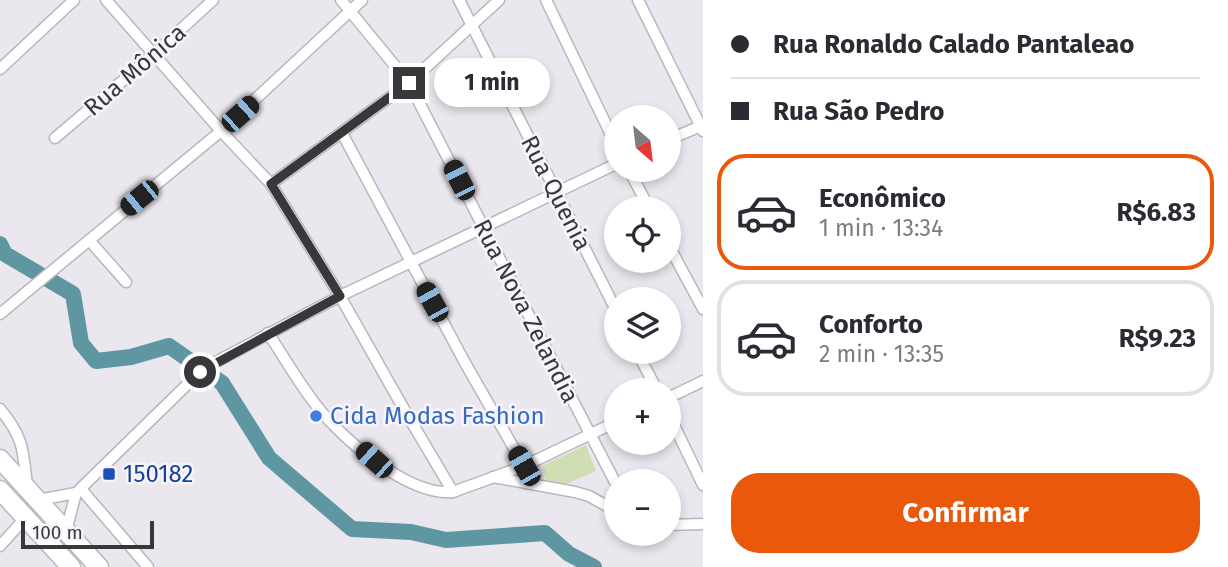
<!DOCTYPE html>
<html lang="pt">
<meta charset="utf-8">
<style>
body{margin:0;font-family:"Fira Sans",sans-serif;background:#f2f2f3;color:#2b2b33;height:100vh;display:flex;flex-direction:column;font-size:26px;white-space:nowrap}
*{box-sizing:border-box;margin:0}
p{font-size:23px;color:#7c7c81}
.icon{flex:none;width:38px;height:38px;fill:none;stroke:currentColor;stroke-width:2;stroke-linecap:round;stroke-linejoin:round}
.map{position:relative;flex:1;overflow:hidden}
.drawer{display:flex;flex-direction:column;background:#fff;width:525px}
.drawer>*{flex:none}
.guide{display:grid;align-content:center;height:154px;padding:0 28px;background:#fff}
.needle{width:46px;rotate:152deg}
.fabs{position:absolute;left:604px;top:105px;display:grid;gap:14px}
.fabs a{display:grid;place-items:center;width:77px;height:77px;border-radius:50%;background:#fff;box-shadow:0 4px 10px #0003;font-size:35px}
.scale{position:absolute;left:21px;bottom:18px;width:133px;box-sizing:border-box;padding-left:7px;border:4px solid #383739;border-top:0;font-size:19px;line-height:24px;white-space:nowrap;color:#383739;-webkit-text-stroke:5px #f8f4fb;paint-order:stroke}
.end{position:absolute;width:32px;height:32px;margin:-16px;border:9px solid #383739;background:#fff;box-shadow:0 0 0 4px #fff}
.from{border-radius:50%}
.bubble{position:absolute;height:49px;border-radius:24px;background:#fff;box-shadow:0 4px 10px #0003;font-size:23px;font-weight:700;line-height:49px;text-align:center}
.car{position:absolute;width:21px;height:42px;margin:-21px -10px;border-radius:9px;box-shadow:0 0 5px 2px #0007;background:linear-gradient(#222 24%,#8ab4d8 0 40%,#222 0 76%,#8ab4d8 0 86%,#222 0)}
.guide b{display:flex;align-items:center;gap:24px;height:66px;font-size:26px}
.guide b+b{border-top:2px solid #e1e1e2}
.guide i{width:18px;height:18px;background:#2b2b33}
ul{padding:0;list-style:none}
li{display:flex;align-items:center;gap:21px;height:116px;margin:0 14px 10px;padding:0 14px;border:4px solid #e1e1e2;border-radius:28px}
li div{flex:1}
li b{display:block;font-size:26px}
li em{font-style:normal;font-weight:700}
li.on{border-color:#ea580c}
li>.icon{width:63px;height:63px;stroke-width:1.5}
.action{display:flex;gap:14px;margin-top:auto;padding:14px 28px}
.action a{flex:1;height:80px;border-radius:28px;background:#ea580c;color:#fff;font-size:28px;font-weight:700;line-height:80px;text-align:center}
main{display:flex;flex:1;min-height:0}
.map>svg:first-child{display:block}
.green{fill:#d0deb3}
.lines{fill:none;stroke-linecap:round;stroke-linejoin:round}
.river{stroke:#5e96a2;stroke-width:16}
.street-casing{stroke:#bab6bd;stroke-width:13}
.highway-casing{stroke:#bab6bd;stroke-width:21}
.street{stroke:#fff;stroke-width:10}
.highway{stroke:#fff;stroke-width:18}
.route{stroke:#383739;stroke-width:9}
.shop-dot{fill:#3f7fe0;stroke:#f8f4fb;stroke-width:2.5}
.transit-dot{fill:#1a4fb4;stroke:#f8f4fb;stroke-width:2.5}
.labels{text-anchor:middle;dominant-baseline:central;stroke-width:5;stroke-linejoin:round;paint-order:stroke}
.street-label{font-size:24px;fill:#383739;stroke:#f8f4fb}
.shop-label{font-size:24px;fill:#366cbe;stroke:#f8f4fb;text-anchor:start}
.transit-label{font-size:24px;fill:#164399;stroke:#f8f4fb;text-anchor:start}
</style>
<main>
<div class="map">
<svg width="703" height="567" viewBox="0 0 703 567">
<rect width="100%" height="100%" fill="#ebe7ee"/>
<polygon class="green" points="586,445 596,471 557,488 548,485 542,466"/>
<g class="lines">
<polyline class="river" points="0,244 5,254 73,294 81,343 96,361 131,357 169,346 222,383 269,458 352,529 411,532 446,540 545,533 569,554 594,567"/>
<defs>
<g id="street">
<polyline points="106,0 221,131 271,184 340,296 405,411 453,492 524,466 616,422"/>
<polyline points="341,0 409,83 616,484"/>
<polyline points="459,0 616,310"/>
<polyline points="546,0 616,145"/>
<polyline points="638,0 703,131"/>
<polyline points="0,69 74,0"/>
<polyline points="342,133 464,361 524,466"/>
<polyline points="55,138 153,55 213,0"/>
<polyline points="668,140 703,125"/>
<polyline points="629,170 649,208"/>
<polyline points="271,184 409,83 499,0"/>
<polyline points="89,240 126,282"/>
<polyline points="668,244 703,309"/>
<polyline points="0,314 221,131 362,0"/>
<path d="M268,333C284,357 298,382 316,405C342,439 408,496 453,492"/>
<polyline points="637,352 657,390"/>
<polyline points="668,398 703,381"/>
<path d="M0,409C24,438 23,450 27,486"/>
<polyline points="668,413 703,485"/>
<polyline points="493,477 575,492 589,496 616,511"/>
<polyline points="81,489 148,567"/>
<polyline points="76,493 200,372 212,364 340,296 616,164"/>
<polyline points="38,500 76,493"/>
<polyline points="668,525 703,524"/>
<polyline points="66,531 76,493"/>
<polyline points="0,546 26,517"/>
</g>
<g id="highway">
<polyline points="0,459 99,567"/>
<polyline points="0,490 71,567"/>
</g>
</defs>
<use href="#street" class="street-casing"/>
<use href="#highway" class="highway-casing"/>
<use href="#street" class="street"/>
<use href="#highway" class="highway"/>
</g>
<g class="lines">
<polyline class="route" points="200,372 340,296 271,184 409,83"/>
</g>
<circle class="shop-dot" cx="316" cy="416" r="7"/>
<rect class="transit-dot" x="102" y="467" width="14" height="14" rx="3.5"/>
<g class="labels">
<g class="street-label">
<text transform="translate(135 70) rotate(-41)">Rua Mônica</text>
<text transform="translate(556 193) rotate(63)">Rua Quenia</text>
<text transform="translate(526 311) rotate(63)">Rua Nova Zelandia</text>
</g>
<g class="shop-label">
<text x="330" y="416">Cida Modas Fashion</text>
</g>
<g class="transit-label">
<text x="123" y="474">150182</text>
</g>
</g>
</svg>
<div class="fabs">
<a><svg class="needle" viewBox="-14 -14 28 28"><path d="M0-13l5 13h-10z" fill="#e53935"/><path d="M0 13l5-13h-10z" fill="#7c7c81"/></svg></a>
<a><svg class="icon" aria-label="locate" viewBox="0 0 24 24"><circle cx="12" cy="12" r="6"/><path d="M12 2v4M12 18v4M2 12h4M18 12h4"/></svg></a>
<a><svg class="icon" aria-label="layers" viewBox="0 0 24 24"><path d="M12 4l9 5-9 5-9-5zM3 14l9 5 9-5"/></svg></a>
<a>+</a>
<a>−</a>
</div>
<div class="scale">100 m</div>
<i class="end from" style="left:200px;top:372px"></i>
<i class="end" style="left:409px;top:83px"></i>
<div class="bubble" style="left:434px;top:58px;width:116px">1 min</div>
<i class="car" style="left:240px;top:114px;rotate:48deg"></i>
<i class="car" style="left:459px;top:180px;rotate:333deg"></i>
<i class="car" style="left:139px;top:198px;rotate:231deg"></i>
<i class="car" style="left:432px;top:302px;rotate:331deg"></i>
<i class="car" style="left:374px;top:460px;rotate:312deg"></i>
<i class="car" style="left:524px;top:466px;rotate:330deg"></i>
</div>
<section class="drawer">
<div class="guide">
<b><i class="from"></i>Rua Ronaldo Calado Pantaleao</b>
<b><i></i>Rua São Pedro</b>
</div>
<ul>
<li class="on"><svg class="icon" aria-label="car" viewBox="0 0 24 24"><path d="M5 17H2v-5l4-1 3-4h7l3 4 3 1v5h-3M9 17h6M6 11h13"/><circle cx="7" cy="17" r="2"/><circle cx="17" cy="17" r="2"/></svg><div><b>Econômico</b><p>1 min · 13:34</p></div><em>R$6.83</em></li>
<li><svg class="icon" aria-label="car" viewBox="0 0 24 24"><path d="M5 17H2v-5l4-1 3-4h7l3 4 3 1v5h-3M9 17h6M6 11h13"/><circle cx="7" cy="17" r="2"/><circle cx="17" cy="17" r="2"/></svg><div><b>Conforto</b><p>2 min · 13:35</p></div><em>R$9.23</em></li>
</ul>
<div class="action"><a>Confirmar</a></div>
</section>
</main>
